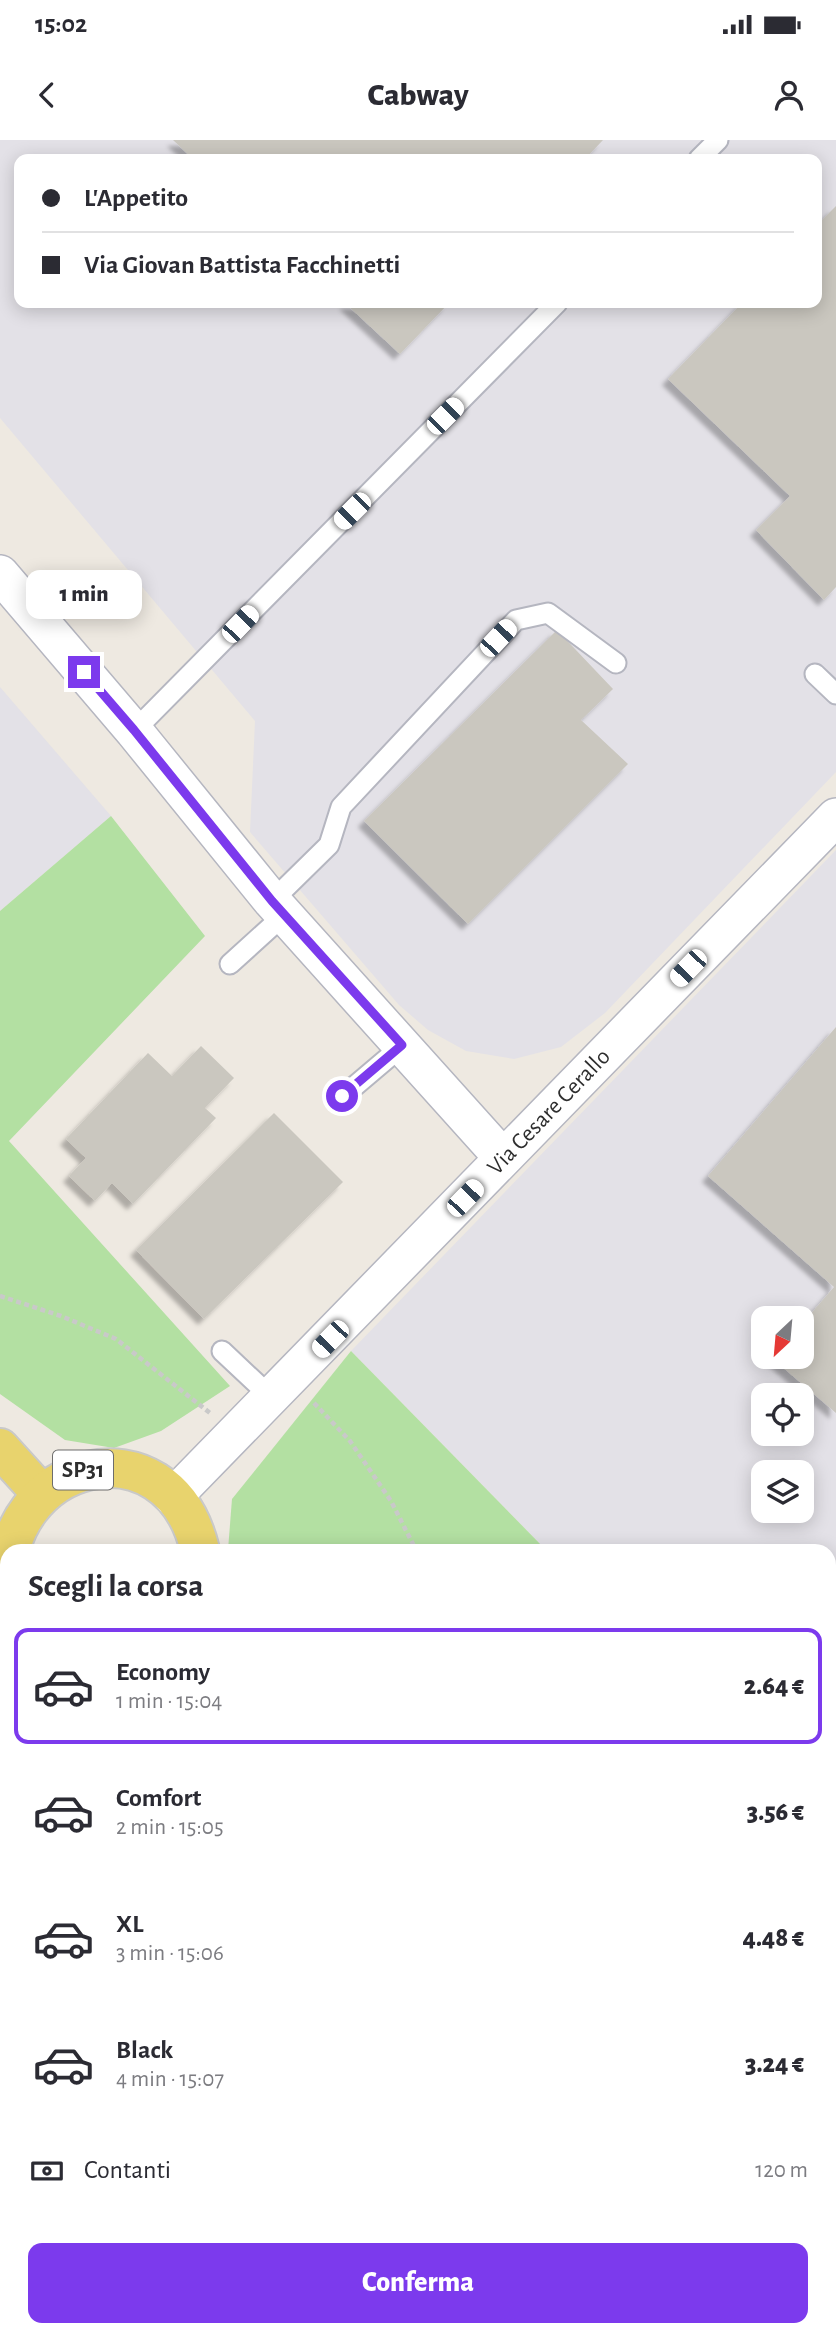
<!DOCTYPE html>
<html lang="it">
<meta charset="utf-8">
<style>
body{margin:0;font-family:"Alegreya Sans",sans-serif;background:#f7f7f7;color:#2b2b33;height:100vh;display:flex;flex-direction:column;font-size:26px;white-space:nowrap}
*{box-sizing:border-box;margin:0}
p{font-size:23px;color:#7c7c81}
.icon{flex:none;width:38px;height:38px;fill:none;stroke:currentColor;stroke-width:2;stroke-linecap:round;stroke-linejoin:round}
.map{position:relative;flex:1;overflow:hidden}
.side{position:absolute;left:0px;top:1404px;width:836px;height:793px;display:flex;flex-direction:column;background:#fff;border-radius:21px 21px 0 0;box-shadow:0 4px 18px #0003}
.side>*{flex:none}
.hud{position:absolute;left:14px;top:14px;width:808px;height:154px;border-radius:14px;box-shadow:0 4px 18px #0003;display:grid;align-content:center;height:154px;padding:0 28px;background:#fff}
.needle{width:46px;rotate:206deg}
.controls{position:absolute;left:751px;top:1166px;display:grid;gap:14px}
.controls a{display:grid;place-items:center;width:63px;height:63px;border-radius:14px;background:#fff;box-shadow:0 4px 18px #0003;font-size:35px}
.end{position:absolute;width:32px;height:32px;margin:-16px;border:9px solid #7c3aed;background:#fff;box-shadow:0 0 0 4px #fff}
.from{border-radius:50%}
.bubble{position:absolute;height:49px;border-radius:14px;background:#fff;box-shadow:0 4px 18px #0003;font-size:23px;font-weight:800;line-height:49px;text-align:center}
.car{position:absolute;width:21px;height:42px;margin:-21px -10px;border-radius:9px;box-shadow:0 0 5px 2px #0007;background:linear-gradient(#fff 24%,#345 0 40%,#fff 0 76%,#345 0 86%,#fff 0)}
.hud b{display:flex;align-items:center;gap:24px;height:66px;font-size:26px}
.hud b+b{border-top:2px solid #e1e1e2}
.hud i{width:18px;height:18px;background:#2b2b33}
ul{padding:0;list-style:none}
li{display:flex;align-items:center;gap:21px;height:116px;margin:0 14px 10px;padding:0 14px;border:4px solid transparent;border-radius:14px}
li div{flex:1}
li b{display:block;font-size:26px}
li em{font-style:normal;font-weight:800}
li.active{border-color:#7c3aed}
li>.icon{width:63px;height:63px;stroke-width:1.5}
h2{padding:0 28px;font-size:32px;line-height:84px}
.pay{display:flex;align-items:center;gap:18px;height:77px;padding:0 28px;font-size:26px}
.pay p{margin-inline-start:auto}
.primary-button{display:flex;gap:14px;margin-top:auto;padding:14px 28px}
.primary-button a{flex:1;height:80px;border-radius:14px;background:#7c3aed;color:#fff;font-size:28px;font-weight:800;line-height:80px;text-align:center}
.status{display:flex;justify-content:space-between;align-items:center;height:49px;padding:0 35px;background:#fff;direction:ltr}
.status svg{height:19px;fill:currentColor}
header{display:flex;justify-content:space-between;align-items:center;height:91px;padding:0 28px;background:#fff;font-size:32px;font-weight:800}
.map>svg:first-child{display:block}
.industrial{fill:#e3e1e7;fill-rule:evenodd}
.green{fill:#b3e0a2}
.building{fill:#cac7bf;filter:url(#shadow)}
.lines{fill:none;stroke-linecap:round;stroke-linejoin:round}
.service-casing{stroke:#b5b6c0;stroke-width:23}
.minor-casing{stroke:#b5b6c0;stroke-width:40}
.primary-casing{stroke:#c9c9c9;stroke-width:42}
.path{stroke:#c9c9c9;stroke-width:4.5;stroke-dasharray:5 3.5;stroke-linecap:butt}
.service{stroke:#fff;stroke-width:19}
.minor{stroke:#fff;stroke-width:37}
.primary{stroke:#e8d36d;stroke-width:38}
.route{stroke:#7c3aed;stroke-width:9}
.labels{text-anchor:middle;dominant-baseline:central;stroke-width:7;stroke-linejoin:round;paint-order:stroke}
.shield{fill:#fff;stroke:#6d6d6d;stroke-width:2}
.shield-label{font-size:23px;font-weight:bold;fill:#2e2e2e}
.street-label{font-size:24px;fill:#2e2e2e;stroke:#fff}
</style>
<div class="status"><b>15:02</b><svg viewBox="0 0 49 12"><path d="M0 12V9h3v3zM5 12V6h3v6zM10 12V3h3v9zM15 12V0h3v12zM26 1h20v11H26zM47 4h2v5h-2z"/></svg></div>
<header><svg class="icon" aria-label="back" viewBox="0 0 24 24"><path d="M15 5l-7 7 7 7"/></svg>Cabway<svg class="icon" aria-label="person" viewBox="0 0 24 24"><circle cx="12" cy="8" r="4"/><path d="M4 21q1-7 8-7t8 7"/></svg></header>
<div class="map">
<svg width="836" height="2196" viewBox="0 0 836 2196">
<defs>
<filter id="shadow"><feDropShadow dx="-6" dy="6" stdDeviation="2" flood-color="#0004"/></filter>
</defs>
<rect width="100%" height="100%" fill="#eee9e1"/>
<g class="industrial">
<path d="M0,0H836V632L605,873L561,907L514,919L466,911L428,890L399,865L250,692L255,581L0,278ZM19,19H817V163H19Z"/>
<polygon points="0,547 111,676 0,771"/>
<path d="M836,710V1688L830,1682V1410H546L351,1211ZM763,1178H802V1216H763ZM763,1255H802V1293H763ZM763,1332H802V1370H763Z"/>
</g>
<g class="green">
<polygon points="111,676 205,796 9,1001 230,1246 161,1291 114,1308 65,1300 0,1254 0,771"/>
<polygon points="351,1211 546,1410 228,1410 232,1359"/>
<polygon points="830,1998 836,2005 836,2084 830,2077"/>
</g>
<g class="building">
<polygon points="173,0 603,0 585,19 193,19"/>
<polygon points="836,66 836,447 824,460 756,390 790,356 668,239 742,163 817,163 817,85"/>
<polygon points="345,163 449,163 400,214"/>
<polygon points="557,490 613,549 581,580 628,624 468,784 364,681"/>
<polygon points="836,887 836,1273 772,1218 802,1216 802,1184 834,1147 708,1036"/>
<polygon points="201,906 234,938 205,968 216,978 133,1064 112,1043 95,1061 69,1036 86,1018 66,999 148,913 172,936"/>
<polygon points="274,973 343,1042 204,1179 136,1110"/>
</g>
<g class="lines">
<defs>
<g id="service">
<polyline points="699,19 718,0"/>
<polyline points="815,534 836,554"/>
<polyline points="134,591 557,163"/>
<polyline points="272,761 329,705 341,667 516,480 548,473 616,523"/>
<polyline points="230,824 284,775"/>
<polyline points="343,956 402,906"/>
<polyline points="222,1211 272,1258"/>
</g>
<g id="minor">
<polyline points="0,434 134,591 272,761 503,1018"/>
<polyline points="173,1357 836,677"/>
</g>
<g id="primary">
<polyline points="0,1308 39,1351"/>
<path d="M7,1449C0,1319 168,1276 200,1410"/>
<polyline points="821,2189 827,2196"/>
</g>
</defs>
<use href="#service" class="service-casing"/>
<use href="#minor" class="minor-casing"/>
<use href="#primary" class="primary-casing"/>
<g class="path">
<polyline points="0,1156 61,1176 116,1199 210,1273"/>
<polyline points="314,1263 350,1301 391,1361 416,1410"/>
<polyline points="274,2196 287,2189"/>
</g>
<use href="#service" class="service"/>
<use href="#minor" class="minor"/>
<use href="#primary" class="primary"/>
</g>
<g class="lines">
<polyline class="route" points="84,532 134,590 272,761 402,905 342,956"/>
</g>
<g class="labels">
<rect class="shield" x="53" y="1310.5" width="60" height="39" rx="5"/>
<g class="shield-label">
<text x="83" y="1330">SP31</text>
</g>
<g class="street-label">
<text transform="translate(549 972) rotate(-46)">Via Cesare Cerallo</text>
</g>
</g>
</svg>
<div class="controls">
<a><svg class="needle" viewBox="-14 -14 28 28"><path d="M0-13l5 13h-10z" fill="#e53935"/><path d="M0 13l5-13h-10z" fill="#7c7c81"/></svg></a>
<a><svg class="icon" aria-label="locate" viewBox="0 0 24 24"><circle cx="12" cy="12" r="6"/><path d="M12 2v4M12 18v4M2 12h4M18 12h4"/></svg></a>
<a><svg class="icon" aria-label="layers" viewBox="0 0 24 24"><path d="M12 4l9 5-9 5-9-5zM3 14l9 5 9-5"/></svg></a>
</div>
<i class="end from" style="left:342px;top:956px"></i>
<i class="end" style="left:84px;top:532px"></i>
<div class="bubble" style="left:26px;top:430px;width:116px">1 min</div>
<i class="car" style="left:445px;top:276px;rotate:45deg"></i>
<i class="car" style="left:352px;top:371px;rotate:225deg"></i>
<i class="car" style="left:240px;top:484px;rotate:44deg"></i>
<i class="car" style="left:498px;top:498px;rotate:43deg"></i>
<i class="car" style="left:688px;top:828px;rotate:224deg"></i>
<i class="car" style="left:465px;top:1058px;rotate:44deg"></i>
<i class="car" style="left:330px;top:1199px;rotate:224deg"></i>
<div class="hud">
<b><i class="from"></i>L'Appetito</b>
<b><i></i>Via Giovan Battista Facchinetti</b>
</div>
<section class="side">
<h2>Scegli la corsa</h2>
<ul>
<li class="active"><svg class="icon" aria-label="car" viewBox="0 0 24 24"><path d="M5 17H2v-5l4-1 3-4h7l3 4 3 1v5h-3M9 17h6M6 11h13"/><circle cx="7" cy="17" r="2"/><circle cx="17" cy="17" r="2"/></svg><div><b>Economy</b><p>1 min · 15:04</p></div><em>2.64 €</em></li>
<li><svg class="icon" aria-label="car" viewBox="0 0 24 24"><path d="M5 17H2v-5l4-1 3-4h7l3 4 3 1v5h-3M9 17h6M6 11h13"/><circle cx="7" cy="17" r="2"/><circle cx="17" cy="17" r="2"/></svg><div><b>Comfort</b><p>2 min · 15:05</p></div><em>3.56 €</em></li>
<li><svg class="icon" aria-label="car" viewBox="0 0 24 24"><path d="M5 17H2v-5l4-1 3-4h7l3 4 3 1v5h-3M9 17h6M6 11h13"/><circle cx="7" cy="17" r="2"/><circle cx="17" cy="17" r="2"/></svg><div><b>XL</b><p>3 min · 15:06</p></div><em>4.48 €</em></li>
<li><svg class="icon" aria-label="car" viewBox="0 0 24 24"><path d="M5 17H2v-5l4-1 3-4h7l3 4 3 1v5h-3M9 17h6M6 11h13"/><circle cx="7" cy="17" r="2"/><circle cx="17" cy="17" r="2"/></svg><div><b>Black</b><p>4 min · 15:07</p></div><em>3.24 €</em></li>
</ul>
<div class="pay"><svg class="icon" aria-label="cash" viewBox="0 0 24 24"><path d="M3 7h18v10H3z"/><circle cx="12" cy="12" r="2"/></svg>Contanti<p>120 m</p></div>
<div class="primary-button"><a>Conferma</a></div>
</section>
</div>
